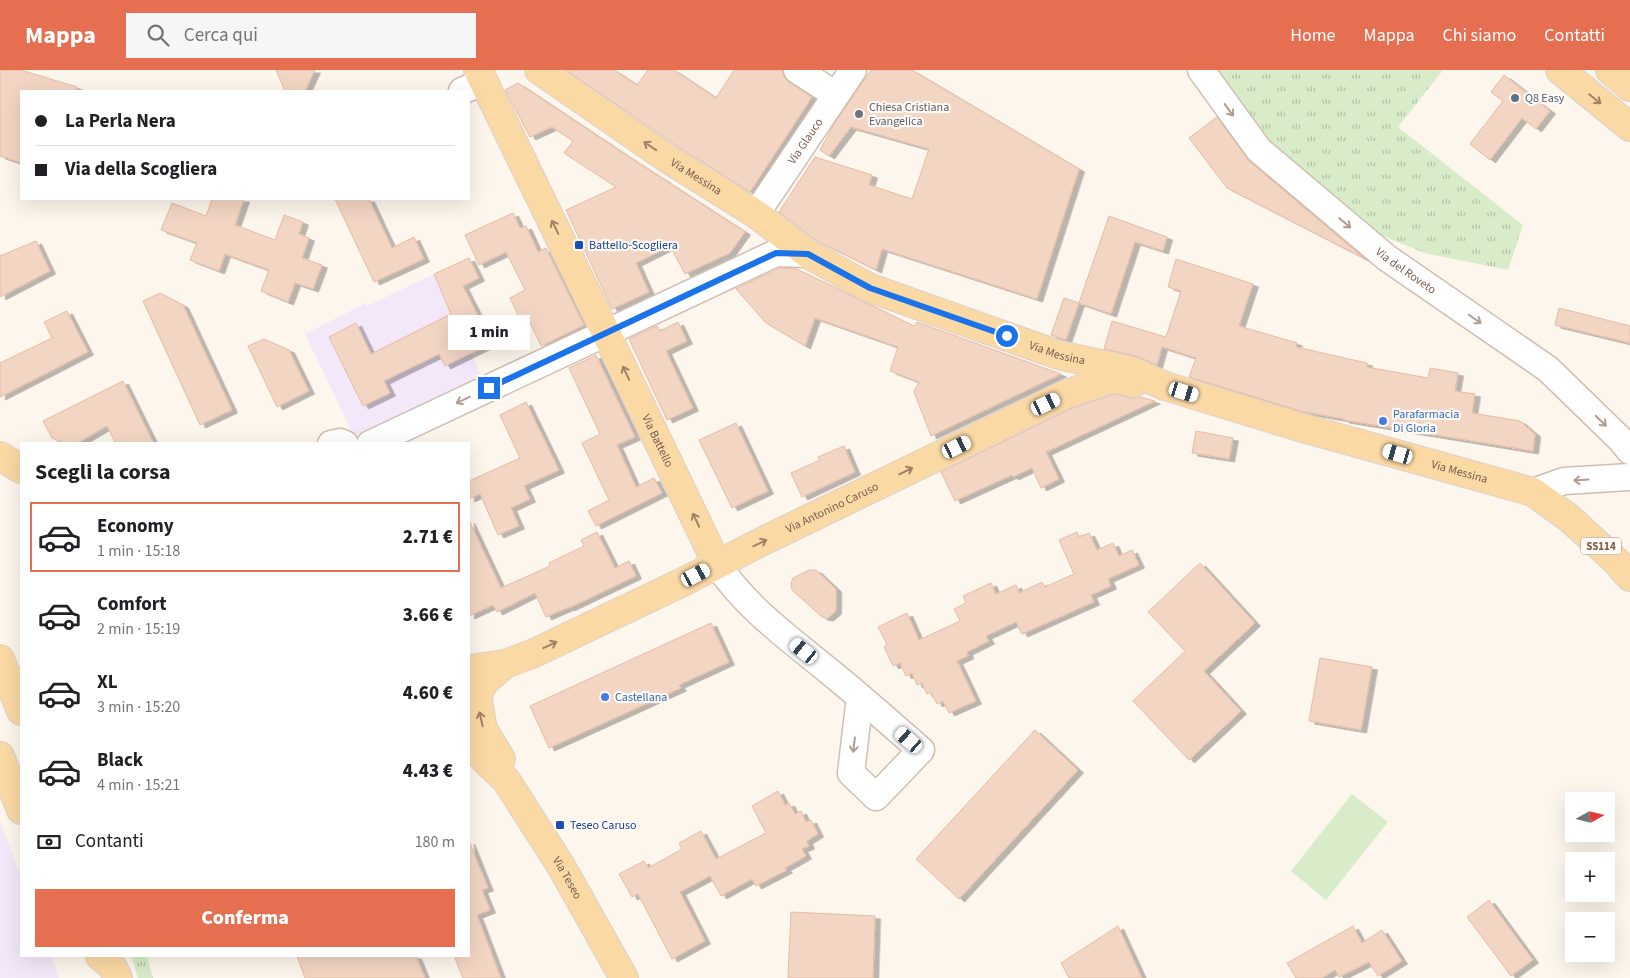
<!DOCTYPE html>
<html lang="it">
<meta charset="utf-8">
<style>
body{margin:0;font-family:"Source Sans 3",sans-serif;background:#f6f6f6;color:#202124;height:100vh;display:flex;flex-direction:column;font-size:19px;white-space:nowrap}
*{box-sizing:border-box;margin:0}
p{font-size:16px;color:#757577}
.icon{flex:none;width:28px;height:28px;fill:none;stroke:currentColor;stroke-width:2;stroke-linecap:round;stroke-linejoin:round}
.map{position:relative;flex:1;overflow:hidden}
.drawer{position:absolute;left:20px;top:372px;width:450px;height:515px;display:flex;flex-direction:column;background:#fff;border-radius:0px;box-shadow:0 5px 20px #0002}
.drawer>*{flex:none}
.guide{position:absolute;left:20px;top:20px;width:450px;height:110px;border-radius:0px;box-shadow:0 5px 20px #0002;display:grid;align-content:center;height:110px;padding:0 15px;background:#fff}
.needle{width:32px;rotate:82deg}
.tools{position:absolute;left:1565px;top:722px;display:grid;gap:10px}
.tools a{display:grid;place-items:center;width:50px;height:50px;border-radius:0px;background:#fff;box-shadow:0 5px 20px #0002;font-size:25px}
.end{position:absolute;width:22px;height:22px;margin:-11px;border:6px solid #1a73e8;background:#fff;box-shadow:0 0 0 2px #fff}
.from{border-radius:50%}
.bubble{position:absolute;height:35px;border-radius:0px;background:#fff;box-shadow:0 5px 20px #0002;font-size:16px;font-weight:800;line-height:35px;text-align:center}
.car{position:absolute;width:15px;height:30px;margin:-15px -8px;border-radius:6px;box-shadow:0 0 4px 1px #0007;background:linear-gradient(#fff 24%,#345 0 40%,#fff 0 76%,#345 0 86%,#fff 0)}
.guide b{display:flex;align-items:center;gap:18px;height:48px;font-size:19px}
.guide b+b{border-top:1px solid #e0e0e0}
.guide i{width:12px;height:12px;background:#202124}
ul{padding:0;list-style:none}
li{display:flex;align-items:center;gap:15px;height:70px;margin:0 10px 8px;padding:0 5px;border:2px solid transparent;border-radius:0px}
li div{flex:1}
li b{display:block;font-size:19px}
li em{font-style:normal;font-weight:800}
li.current{border-color:#e76f51}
li>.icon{width:45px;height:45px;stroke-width:1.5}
h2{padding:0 15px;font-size:22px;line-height:60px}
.pay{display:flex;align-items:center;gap:12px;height:55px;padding:0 15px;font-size:19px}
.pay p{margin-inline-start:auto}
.cta{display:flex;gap:10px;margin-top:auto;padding:10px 15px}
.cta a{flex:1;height:58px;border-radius:0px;background:#e76f51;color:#fff;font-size:20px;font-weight:800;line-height:58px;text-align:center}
header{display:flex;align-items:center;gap:30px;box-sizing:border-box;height:70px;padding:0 25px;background:#e76f51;color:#fff}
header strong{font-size:24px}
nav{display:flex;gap:28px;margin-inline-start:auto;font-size:18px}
.search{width:350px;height:45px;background:#f6f6f6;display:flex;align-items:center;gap:12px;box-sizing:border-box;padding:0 18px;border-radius:0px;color:#757577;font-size:19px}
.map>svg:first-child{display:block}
.education{fill:#f3e8fa}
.grass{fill:url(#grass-tufts)}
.park{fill:#d8ecc9}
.building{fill:#f3d5c3;stroke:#e6bba3;filter:url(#shadow)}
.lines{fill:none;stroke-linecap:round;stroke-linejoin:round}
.minor-casing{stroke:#d1beb0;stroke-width:29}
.major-casing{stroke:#dad1cd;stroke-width:30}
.minor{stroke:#fff;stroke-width:26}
.major{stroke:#fbd9a5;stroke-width:28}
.oneway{stroke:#a18267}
.oneway2{stroke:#af9d94}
.route{stroke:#1a73e8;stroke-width:6}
.service-dot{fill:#5c6f8a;stroke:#fffaf3;stroke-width:2}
.worship-dot{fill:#6b7280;stroke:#fffaf3;stroke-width:2}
.transit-dot{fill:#1a4fb4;stroke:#fffaf3;stroke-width:2}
.shop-dot{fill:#3f7fe0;stroke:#fffaf3;stroke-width:2}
.labels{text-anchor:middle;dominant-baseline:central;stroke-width:4.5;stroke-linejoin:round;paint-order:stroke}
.shield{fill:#fffaf3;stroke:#a28b7f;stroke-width:1}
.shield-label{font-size:11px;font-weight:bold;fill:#7a5c4d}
.service-label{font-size:12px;fill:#4e5e75;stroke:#fffaf3;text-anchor:start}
.worship-label{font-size:12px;fill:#5b616d;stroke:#fffaf3;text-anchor:start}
.street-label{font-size:12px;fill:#7a5c4d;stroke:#fffaf3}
.transit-label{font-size:12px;fill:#164399;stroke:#fffaf3;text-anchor:start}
.shop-label{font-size:12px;fill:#366cbe;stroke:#fffaf3;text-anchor:start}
</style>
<header>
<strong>Mappa</strong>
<div class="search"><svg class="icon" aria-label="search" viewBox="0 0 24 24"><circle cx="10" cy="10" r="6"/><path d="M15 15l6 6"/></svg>Cerca qui</div>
<nav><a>Home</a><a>Mappa</a><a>Chi siamo</a><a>Contatti</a></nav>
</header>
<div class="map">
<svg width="1630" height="908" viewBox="0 0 1630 908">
<defs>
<pattern id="grass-tufts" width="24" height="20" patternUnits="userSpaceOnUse" patternTransform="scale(1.25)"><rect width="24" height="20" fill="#d8ecc9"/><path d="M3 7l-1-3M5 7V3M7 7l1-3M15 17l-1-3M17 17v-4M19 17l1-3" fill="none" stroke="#b4c2a5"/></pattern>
<filter id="shadow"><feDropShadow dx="5.5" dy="3" stdDeviation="0" flood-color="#0004"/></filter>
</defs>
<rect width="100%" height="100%" fill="#fdf6ec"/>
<g class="education">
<polygon points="434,204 481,306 354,366 305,264 366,233 367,236"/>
<polygon points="0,751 21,807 21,886 51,886 59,908 0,908"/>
</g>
<g class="grass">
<polygon points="1212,0 1443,0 1398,57 1523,155 1508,200 1424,183 1381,165 1376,168 1258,64"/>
<polygon points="131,886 147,886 153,908 138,908"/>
</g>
<polygon class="park" points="1352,724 1388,752 1326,830 1291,801"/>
<g class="building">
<polygon points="0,0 21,0 77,17 77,21 21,21 21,93 0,86"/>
<polygon points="276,0 315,0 305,21 285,21"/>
<polygon points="566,0 614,0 637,15 648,0 674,0 716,28 734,0 782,0 784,7 789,12 812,27 750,122 674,74"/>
<polygon points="871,0 912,0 1079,99 1037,229 882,179 876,200 817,171 779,142 815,87 872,105 869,115 912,129 929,79 851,57 829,86 820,80 836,51"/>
<polygon points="1504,5 1550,41 1536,59 1522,48 1490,90 1470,74 1503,31 1491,22"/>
<polygon points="518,13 626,85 745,162 730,183 685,204 670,176 636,193 649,222 612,239 566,140 616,117 564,83 573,71 552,57 530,67 505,20"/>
<polygon points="1217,47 1249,91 1365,189 1227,118 1189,68"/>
<polygon points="212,129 244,129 235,155 275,170 284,145 303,152 299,164 309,168 302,188 322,195 313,219 295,213 288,232 261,221 269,200 225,184 219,201 190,190 197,173 161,160 172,133 206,146"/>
<polygon points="335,129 369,129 392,178 414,167 424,189 374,212"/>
<polygon points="513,143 520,158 526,156 538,182 546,178 584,255 541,276 528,248 521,251 510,228 525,220 506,182 479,195 465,165"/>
<polygon points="1109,146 1167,167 1163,181 1135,172 1111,244 1079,233"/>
<polygon points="36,171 50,201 0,227 0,186"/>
<polygon points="469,188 479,208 463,216 492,273 445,296 439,284 384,311 390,323 363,336 329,267 356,253 371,284 451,244 434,204"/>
<polygon points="1176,189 1253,214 1239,256 1297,273 1296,277 1367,293 1367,297 1428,308 1430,298 1458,303 1455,321 1475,324 1472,343 1520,351 1535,364 1533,381 1344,350 1344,349 1300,341 1189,307 1196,288 1162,277 1157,295 1136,286 1104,279 1112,251 1166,267 1181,221 1168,217"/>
<polygon points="780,198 797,199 914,256 917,252 1061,304 931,366 914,322 919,312 890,301 898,277 815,248 805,276 766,253 736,219"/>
<polygon points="160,223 183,235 232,340 200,355 143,231"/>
<polygon points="1064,228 1079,233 1066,270 1051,265"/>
<polygon points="1559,238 1630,256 1630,273 1555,255"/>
<polygon points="67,241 88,282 0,327 0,293 52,268 44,252"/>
<polygon points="678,252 687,271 666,281 693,338 667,350 629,269 657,256 660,261"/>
<polygon points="264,269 289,280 309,321 277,337 248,276"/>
<polygon points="596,285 635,367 617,375 636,417 654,408 662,423 596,456 588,441 609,430 582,373 600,364 569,298"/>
<polygon points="123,311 154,374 116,374 107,356 76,374 66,374 52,368 43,351"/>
<polygon points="1115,324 1131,328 1140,327 1155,331 1046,382 1059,409 1041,418 1032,398 1013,407 1012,405 955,431 941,402 1070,339"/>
<polygon points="526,332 559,400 524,416 530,429 511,438 519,456 498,465 480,424 469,429 469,411 520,388 500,345"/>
<polygon points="736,353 768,421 732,438 699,370"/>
<polygon points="1196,361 1233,368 1229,389 1192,383"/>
<polygon points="844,376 855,402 802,427 791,403 820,390 818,387"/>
<polygon points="469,450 501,518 550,496 549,493 584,476 581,470 597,462 615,498 629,491 636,506 569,538 569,537 546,547 535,523 497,542 493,535 469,546"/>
<polygon points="1077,462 1079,467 1089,463 1097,480 1113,473 1119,486 1132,480 1139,495 1108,509 1111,516 1091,525 1094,532 1022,564 1016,552 986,566 989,571 967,582 968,586 957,591 976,631 949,643 943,631 937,634 931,622 927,624 922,613 917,615 912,603 906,606 900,593 893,596 884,577 887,574 878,557 907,543 919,570 960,551 954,539 966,533 963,526 991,513 996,524 1016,515 1019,523 1042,512 1045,517 1074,504 1059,470"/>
<polygon points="1200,493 1255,553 1204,601 1241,641 1189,690 1133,631 1185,581 1148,542"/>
<polygon points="809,500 816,500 836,519 836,541 828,548 822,547 792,520 791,514 793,508"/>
<polygon points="711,553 729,592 679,615 681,618 549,678 530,636"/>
<polygon points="1320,588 1372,597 1361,660 1309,651"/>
<polygon points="1035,660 1078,700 959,829 916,789"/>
<polygon points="778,721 785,735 789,733 795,744 801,741 806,752 811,750 818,764 807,771 809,776 802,779 806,786 785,798 787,800 756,816 752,809 721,826 710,806 680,822 705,871 672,889 638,824 632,827 619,804 644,791 648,798 682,779 679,773 701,761 716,789 766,763 752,736"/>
<polygon points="469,771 488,818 482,820 490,840 477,845 501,908 463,908 454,886 469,886"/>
<polygon points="1489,830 1533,890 1511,906 1467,847"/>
<polygon points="791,842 875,846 873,908 788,908"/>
<polygon points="1118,856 1142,908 1069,908 1061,893"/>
<polygon points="1353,856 1362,873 1382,860 1402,891 1378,906 1369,892 1339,907 1335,900 1322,908 1296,908 1287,893"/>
<polygon points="297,886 416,886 425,908 305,908"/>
</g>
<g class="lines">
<defs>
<g id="minor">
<polyline points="797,0 836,25"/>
<path id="s1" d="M1201,0L1259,80L1387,188L1548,299L1620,369L1630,381"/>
<polyline points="462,21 484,11"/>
<path id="s2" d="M756,144L853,0"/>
<polyline points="331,374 340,372 345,374"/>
<polyline points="370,374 776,183 808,184"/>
<polyline points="1533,422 1564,411 1630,407"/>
<path d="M717,494C746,538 790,569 830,602C861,627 891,654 921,680L876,727L851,703L860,627"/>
</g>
<g id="major">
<path id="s3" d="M478,0L606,263L717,494"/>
<path id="s4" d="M539,0L665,87L756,144L808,184L870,218L1059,285L1132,301L1165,316L1296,356L1533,422L1569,448L1616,491L1630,507"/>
<polyline points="1560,0 1630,57"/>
<polyline points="1610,0 1630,17"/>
<polyline points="0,386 21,399"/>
<polyline points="0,589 21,641"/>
<path id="s5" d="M469,599L505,594L532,584L685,511L761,472L1064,325L1107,310L1115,308L1134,313"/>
<path id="s6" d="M469,670L486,691L506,710L561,796L624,908"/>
<polyline points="0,686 21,740"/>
<polyline points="501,689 483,659 478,632 479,622 484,612 505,594"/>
<polyline points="100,886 112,896 118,908"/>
</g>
</defs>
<use href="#minor" class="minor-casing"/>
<use href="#major" class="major-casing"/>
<use href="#minor" class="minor"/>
<use href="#major" class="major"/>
</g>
<defs><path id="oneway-shaft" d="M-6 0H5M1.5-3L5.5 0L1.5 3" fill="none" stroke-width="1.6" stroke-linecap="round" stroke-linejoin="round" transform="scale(1.25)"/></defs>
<g class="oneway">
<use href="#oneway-shaft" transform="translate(1595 29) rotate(39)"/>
<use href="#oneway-shaft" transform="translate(650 76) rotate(-146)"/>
<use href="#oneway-shaft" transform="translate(555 157) rotate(-116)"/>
<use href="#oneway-shaft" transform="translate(626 303) rotate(-115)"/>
<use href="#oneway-shaft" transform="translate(906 401) rotate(-26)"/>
<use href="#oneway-shaft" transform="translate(696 450) rotate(-115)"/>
<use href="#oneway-shaft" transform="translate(760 473) rotate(-26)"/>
<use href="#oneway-shaft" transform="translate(550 575) rotate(-25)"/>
<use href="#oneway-shaft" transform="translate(481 649) rotate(-103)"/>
</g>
<g class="oneway2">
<use href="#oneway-shaft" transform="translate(1229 40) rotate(54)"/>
<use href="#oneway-shaft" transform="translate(1345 153) rotate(40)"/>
<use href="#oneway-shaft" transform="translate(1475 249) rotate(35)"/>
<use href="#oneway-shaft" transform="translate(463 330) rotate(155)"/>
<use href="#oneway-shaft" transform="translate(1601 351) rotate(44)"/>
<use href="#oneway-shaft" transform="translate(1581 410) rotate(176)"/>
<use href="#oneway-shaft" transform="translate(854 675) rotate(97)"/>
</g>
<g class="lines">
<polyline class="route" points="489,318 776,183 808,184 870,218 1007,266"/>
</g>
<circle class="service-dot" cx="1515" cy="28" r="5"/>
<circle class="worship-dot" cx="859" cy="44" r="5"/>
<g class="transit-dot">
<rect x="574" y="170" width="10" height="10" rx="2.5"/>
<rect x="555" y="750" width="10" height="10" rx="2.5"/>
</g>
<g class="shop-dot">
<circle cx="1383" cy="351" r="5"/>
<circle cx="605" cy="627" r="5"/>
</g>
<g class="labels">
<rect class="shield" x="1581" y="467.5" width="40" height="17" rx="4"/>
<g class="shield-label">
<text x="1601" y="476">SS114</text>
</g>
<g class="service-label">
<text x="1525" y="28">Q8 Easy</text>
</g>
<g class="worship-label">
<text x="869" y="37">Chiesa Cristiana<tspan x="869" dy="14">Evangelica</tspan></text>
</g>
<g class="street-label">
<text stroke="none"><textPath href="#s2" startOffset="88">Via Glauco</textPath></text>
<text stroke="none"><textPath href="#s4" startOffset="190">Via Messina</textPath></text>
<text stroke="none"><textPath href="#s1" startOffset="289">Via del Roveto</textPath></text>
<text stroke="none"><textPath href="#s4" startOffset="595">Via Messina</textPath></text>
<text stroke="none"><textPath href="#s3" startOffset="412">Via Battello</textPath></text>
<text stroke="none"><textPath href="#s4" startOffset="1015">Via Messina</textPath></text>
<text stroke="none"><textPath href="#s5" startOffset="399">Via Antonino Caruso</textPath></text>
<text stroke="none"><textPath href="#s6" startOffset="170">Via Teseo</textPath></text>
</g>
<g class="transit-label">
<text x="589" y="175">Battello-Scogliera</text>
<text x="570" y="755">Teseo Caruso</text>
</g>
<g class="shop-label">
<text x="1393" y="344">Parafarmacia<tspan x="1393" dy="14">Di Gloria</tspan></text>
<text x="615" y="627">Castellana</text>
</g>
</g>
</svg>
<div class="tools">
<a><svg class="needle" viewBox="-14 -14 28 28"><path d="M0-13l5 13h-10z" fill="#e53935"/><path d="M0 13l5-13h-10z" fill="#757577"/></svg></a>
<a>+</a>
<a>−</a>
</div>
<i class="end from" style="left:1007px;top:266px"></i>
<i class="end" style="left:489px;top:318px"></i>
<div class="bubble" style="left:448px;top:245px;width:82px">1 min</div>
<i class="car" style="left:1184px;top:322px;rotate:107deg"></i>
<i class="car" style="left:1046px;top:334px;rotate:64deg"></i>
<i class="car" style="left:957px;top:377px;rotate:64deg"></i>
<i class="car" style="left:1398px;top:384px;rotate:286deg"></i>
<i class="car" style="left:696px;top:505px;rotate:62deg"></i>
<i class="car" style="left:804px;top:581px;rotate:309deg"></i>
<i class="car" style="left:909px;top:670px;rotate:311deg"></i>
<div class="guide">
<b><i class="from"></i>La Perla Nera</b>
<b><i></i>Via della Scogliera</b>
</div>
<section class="drawer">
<h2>Scegli la corsa</h2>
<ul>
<li class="current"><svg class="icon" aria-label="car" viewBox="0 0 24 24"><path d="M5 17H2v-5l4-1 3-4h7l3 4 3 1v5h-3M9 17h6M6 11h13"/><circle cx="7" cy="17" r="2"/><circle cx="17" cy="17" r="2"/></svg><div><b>Economy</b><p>1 min · 15:18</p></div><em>2.71 €</em></li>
<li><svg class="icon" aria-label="car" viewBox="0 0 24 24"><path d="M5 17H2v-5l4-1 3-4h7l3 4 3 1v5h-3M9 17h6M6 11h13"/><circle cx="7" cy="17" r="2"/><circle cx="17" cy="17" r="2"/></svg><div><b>Comfort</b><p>2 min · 15:19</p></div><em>3.66 €</em></li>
<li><svg class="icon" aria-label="car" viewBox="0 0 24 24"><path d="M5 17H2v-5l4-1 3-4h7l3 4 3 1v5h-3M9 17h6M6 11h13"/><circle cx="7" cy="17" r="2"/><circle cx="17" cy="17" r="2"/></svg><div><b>XL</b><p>3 min · 15:20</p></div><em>4.60 €</em></li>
<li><svg class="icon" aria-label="car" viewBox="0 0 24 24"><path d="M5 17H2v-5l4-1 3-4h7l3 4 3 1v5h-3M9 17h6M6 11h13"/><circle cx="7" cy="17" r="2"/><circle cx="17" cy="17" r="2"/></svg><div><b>Black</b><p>4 min · 15:21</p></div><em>4.43 €</em></li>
</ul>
<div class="pay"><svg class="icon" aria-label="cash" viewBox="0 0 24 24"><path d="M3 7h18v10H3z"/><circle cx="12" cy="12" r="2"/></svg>Contanti<p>180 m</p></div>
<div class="cta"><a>Conferma</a></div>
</section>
</div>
